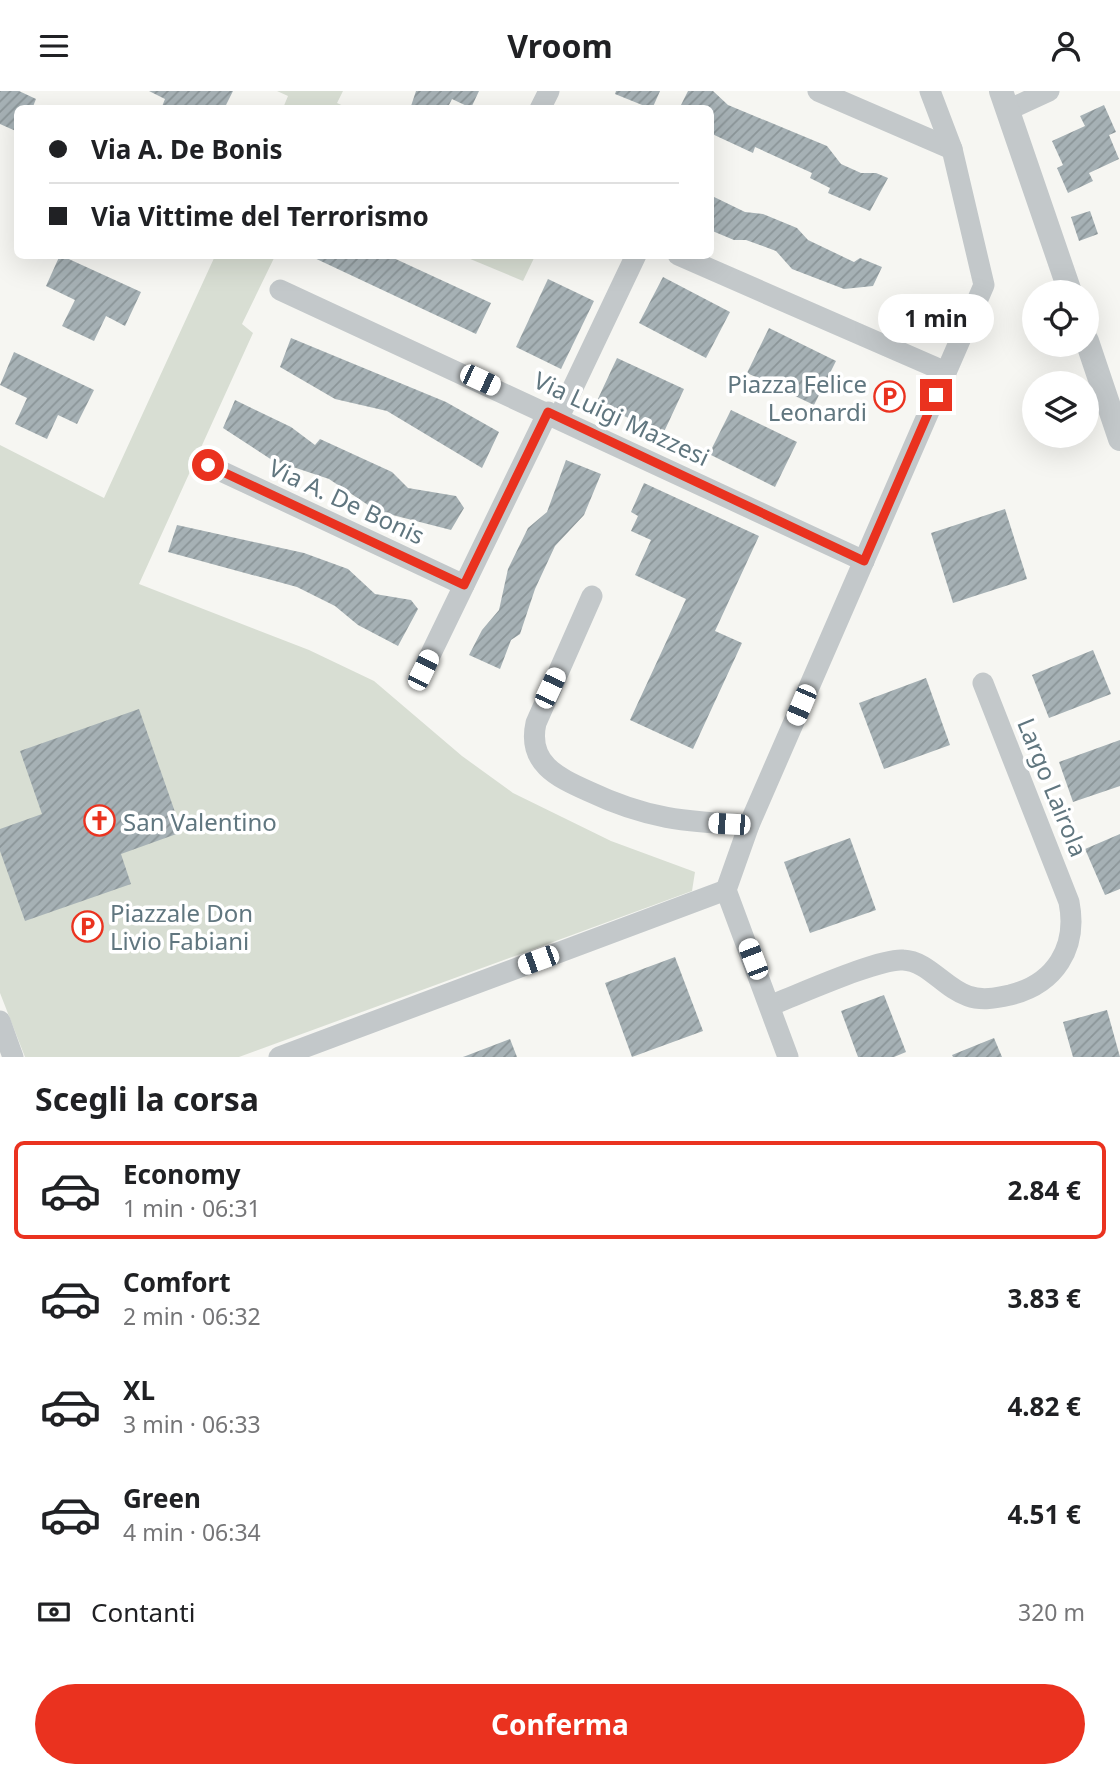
<!DOCTYPE html>
<html lang="it">
<meta charset="utf-8">
<style>
body{margin:0;font-family:"Noto Sans",sans-serif;background:#f2f2f2;color:#202124;height:100vh;display:flex;flex-direction:column;font-size:26px;white-space:nowrap}
*{box-sizing:border-box;margin:0}
p{font-size:23px;color:#757577}
.icon{flex:none;width:38px;height:38px;fill:none;stroke:currentColor;stroke-width:2;stroke-linecap:round;stroke-linejoin:round}
.map{position:relative;height:966px;overflow:hidden}
.sheet{display:flex;flex-direction:column;background:#fff;flex:1}
.sheet>*{flex:none}
.guide{position:absolute;left:14px;top:14px;width:700px;height:154px;border-radius:10px;box-shadow:0 7px 28px #0002;display:grid;align-content:center;height:154px;padding:0 35px;background:#fff}
.fabs{position:absolute;left:1022px;top:189px;display:grid;gap:14px}
.fabs a{display:grid;place-items:center;width:77px;height:77px;border-radius:50%;background:#fff;box-shadow:0 7px 28px #0002;font-size:35px}
.end{position:absolute;width:32px;height:32px;margin:-16px;border:9px solid #ea321f;background:#fff;box-shadow:0 0 0 4px #fff}
.from{border-radius:50%}
.bubble{position:absolute;height:49px;border-radius:24px;background:#fff;box-shadow:0 7px 28px #0002;font-size:23px;font-weight:700;line-height:49px;text-align:center}
.car{position:absolute;width:21px;height:42px;margin:-21px -10px;border-radius:9px;box-shadow:0 0 5px 2px #0007;background:linear-gradient(#fff 24%,#345 0 40%,#fff 0 76%,#345 0 86%,#fff 0)}
.guide b{display:flex;align-items:center;gap:24px;height:66px;font-size:26px}
.guide b+b{border-top:2px solid #e0e0e0}
.guide i{width:18px;height:18px;background:#202124}
ul{padding:0;list-style:none}
li{display:flex;align-items:center;gap:21px;height:98px;margin:0 14px 10px;padding:0 21px;border:4px solid transparent;border-radius:10px}
li div{flex:1}
li b{display:block;font-size:26px}
li em{font-style:normal;font-weight:700}
li.on{border-color:#ea321f}
li>.icon{width:63px;height:63px;stroke-width:1.5}
h2{padding:0 35px;font-size:32px;line-height:84px}
.pay{display:flex;align-items:center;gap:18px;height:77px;padding:0 35px;font-size:26px}
.pay p{margin-inline-start:auto}
.button{display:flex;gap:14px;margin-top:auto;padding:14px 35px}
.button a{flex:1;height:80px;border-radius:42px;background:#ea321f;color:#fff;font-size:28px;font-weight:700;line-height:80px;text-align:center}
header{display:flex;justify-content:space-between;align-items:center;height:91px;padding:0 35px;background:#fff;font-size:32px;font-weight:700}
.map>svg:first-child{display:block}
.park{fill:#d8ded3}
.building{fill:url(#building-hatch)}
.lines{fill:none;stroke-linecap:round;stroke-linejoin:round}
.minor{stroke:#c3c8ca;stroke-width:21}
.tertiary{stroke:#c3c8ca;stroke-width:24}
.route{stroke:#ea321f;stroke-width:9}
.labels{text-anchor:middle;dominant-baseline:central;stroke-width:7;stroke-linejoin:round;paint-order:stroke}
.poi-label{font-size:24px;fill:#60767f;stroke:#fff;text-anchor:start}
.street-label{font-size:24px;fill:#60767f;stroke:#fff}
</style>
<header><svg class="icon" aria-label="menu" viewBox="0 0 24 24"><path d="M4 6h16M4 12h16M4 18h16"/></svg>Vroom<svg class="icon" aria-label="person" viewBox="0 0 24 24"><circle cx="12" cy="8" r="4"/><path d="M4 21q1-7 8-7t8 7"/></svg></header>
<div class="map">
<svg width="1120" height="966" viewBox="0 0 1120 966">
<defs>
<pattern id="building-hatch" width="6" height="6" patternUnits="userSpaceOnUse" patternTransform="scale(1.75)"><rect width="6" height="6" fill="#a6b1b5"/><path d="M-1 1l2-2M0 6l6-6M5 7l2-2" fill="none" stroke="#8b9598"/></pattern>
</defs>
<rect width="100%" height="100%" fill="#f6f6f2"/>
<g class="park">
<polygon points="277,0 343,0 337,12 348,17 283,17 288,5"/>
<polygon points="215,165 275,165 242,233 253,242 139,493 309,559 374,590 462,665 513,702 611,750 695,781 692,800 239,966 25,966 0,902 0,354 104,407"/>
<polygon points="463,165 535,165 523,190"/>
</g>
<g class="building">
<polygon points="0,0 19,0 36,8 32,18 18,18 18,41 0,33"/>
<polygon points="149,0 233,0 224,18 161,18 165,8"/>
<polygon points="416,0 479,0 471,17 452,8 447,18 410,18"/>
<polygon points="616,0 660,0 652,18 615,3"/>
<polygon points="688,0 713,0 728,14 827,55 841,73 861,82 876,82 888,87 870,120 828,102 830,97 810,87 812,82 755,56 753,62 710,42 710,18 679,18"/>
<polygon points="1104,14 1116,41 1109,44 1119,68 1089,82 1093,90 1068,102 1057,77 1063,74 1052,50 1085,35 1080,25"/>
<polygon points="710,104 745,121 763,123 797,137 808,149 854,171 860,167 882,176 873,195 844,198 792,178 776,160 746,149 734,149 710,139"/>
<polygon points="1090,120 1098,143 1079,150 1071,126"/>
<polygon points="60,164 141,201 125,235 106,225 94,250 62,235 75,209 46,195"/>
<polygon points="308,164 387,164 491,212 476,243"/>
<polygon points="663,186 730,221 706,267 639,232"/>
<polygon points="548,188 594,210 561,278 516,256"/>
<polygon points="769,237 836,270 814,314 747,282"/>
<polygon points="291,247 446,311 499,341 482,377 387,320 335,308 280,276"/>
<polygon points="14,261 94,299 77,333 58,324 47,348 15,333 27,307 0,294"/>
<polygon points="617,267 684,298 663,343 596,312"/>
<polygon points="235,309 291,336 315,354 320,348 392,381 408,397 456,405 464,417 451,439 377,420 329,388 272,369 223,337"/>
<polygon points="731,319 797,351 775,396 709,363"/>
<polygon points="566,369 601,383 584,424 555,455 535,498 520,543 511,549 500,578 469,564 482,539 499,519 508,478 528,437 547,421"/>
<polygon points="644,392 759,445 715,540 742,552 693,658 630,629 686,508 635,484 651,449 631,440 638,425 631,421"/>
<polygon points="1005,418 1027,488 953,512 931,442"/>
<polygon points="177,434 304,462 348,478 375,503 411,509 418,518 398,555 358,534 335,515 297,496 168,461"/>
<polygon points="1093,559 1111,603 1049,627 1032,584"/>
<polygon points="926,587 950,654 884,678 859,612"/>
<polygon points="139,618 182,741 121,763 131,793 25,830 0,760 0,738 42,723 20,660"/>
<polygon points="1120,649 1120,695 1073,711 1059,671"/>
<polygon points="1120,743 1120,798 1105,804 1085,758"/>
<polygon points="850,747 876,819 810,842 784,771"/>
<polygon points="675,866 703,940 632,966 605,892"/>
<polygon points="884,904 906,961 894,966 858,966 841,920"/>
<polygon points="1107,919 1120,966 1073,966 1063,931"/>
<polygon points="994,947 1002,966 953,966 952,964"/>
<polygon points="510,948 517,966 463,966"/>
</g>
<g class="lines">
<g class="minor">
<polyline points="818,0 952,58"/>
<polyline points="540,18 549,0"/>
<polyline points="1008,19 1049,0"/>
<polyline points="678,164 946,281"/>
<polyline points="280,199 864,470"/>
<polyline points="559,326 636,164"/>
<polyline points="208,374 464,494"/>
<path d="M592,505L536,632C527,672 557,686 588,700C647,728 685,731 749,734"/>
<polyline points="423,579 548,321"/>
<path d="M771,914C798,904 879,867 903,869C928,870 944,897 968,905C982,910 996,907 1010,904C1055,893 1078,857 1069,811L983,592"/>
<polyline points="0,930 13,966"/>
<polyline points="279,966 726,799"/>
<polyline points="788,966 726,799 749,734 984,194 952,58 930,0"/>
</g>
<g class="tertiary">
<polyline points="1001,0 1070,201"/>
<polyline points="1087,250 1120,348"/>
</g>
</g>
<g class="lines">
<polyline class="route" points="208,374 464,494 548,321 864,470 936,304"/>
</g>
<defs>
<symbol id="parking-ring" viewBox="-11 -11 22 22"><circle r="9.5" fill="#fff" stroke="#ea321f" stroke-width="1.5"/><path d="M-3.5-5.5H1a3.5 3.5 0 0 1 0 7H-1V5.5H-3.5ZM-1-3.4V-.6H.8a1.4 1.4 0 0 0 0-2.8Z" fill="#ea321f"/></symbol>
<symbol id="church-ring" viewBox="-11 -11 22 22"><circle r="9.5" fill="#fff" stroke="#ea321f" stroke-width="1.5"/><path d="M-1.2-6h2.4v3.5h3.3v2.4h-3.3V6h-2.4V-.1h-3.3v-2.4h3.3Z" fill="#ea321f"/></symbol>
</defs>
<g fill-rule="evenodd">
<use href="#parking-ring" x="872" y="288" width="35" height="35"/>
<use href="#church-ring" x="82" y="712" width="35" height="35"/>
<use href="#parking-ring" x="70" y="818" width="35" height="35"/>
</g>
<g class="labels">
<g class="poi-label">
<text x="867" y="292" text-anchor="end">Piazza Felice<tspan x="867" dy="28">Leonardi</tspan></text>
<text x="123" y="730">San Valentino</text>
<text x="110" y="821">Piazzale Don<tspan x="110" dy="28">Livio Fabiani</tspan></text>
</g>
<g class="street-label">
<text transform="translate(622 327) rotate(25)">Via Luigi Mazzesi</text>
<text transform="translate(347 410) rotate(25)">Via A. De Bonis</text>
<text transform="translate(1053 696) rotate(68)">Largo Lairola</text>
</g>
</g>
</svg>
<div class="fabs">
<a><svg class="icon" aria-label="locate" viewBox="0 0 24 24"><circle cx="12" cy="12" r="6"/><path d="M12 2v4M12 18v4M2 12h4M18 12h4"/></svg></a>
<a><svg class="icon" aria-label="layers" viewBox="0 0 24 24"><path d="M12 4l9 5-9 5-9-5zM3 14l9 5 9-5"/></svg></a>
</div>
<i class="end from" style="left:208px;top:374px"></i>
<i class="end" style="left:936px;top:304px"></i>
<div class="bubble" style="left:878px;top:203px;width:116px">1 min</div>
<i class="car" style="left:480px;top:289px;rotate:115deg"></i>
<i class="car" style="left:423px;top:579px;rotate:26deg"></i>
<i class="car" style="left:550px;top:597px;rotate:25deg"></i>
<i class="car" style="left:801px;top:614px;rotate:203deg"></i>
<i class="car" style="left:729px;top:733px;rotate:273deg"></i>
<i class="car" style="left:753px;top:868px;rotate:339deg"></i>
<i class="car" style="left:538px;top:869px;rotate:250deg"></i>
<div class="guide">
<b><i class="from"></i>Via A. De Bonis</b>
<b><i></i>Via Vittime del Terrorismo</b>
</div>
</div>
<section class="sheet">
<h2>Scegli la corsa</h2>
<ul>
<li class="on"><svg class="icon" aria-label="car" viewBox="0 0 24 24"><path d="M5 17H2v-5l4-1 3-4h7l3 4 3 1v5h-3M9 17h6M6 11h13"/><circle cx="7" cy="17" r="2"/><circle cx="17" cy="17" r="2"/></svg><div><b>Economy</b><p>1 min · 06:31</p></div><em>2.84 €</em></li>
<li><svg class="icon" aria-label="car" viewBox="0 0 24 24"><path d="M5 17H2v-5l4-1 3-4h7l3 4 3 1v5h-3M9 17h6M6 11h13"/><circle cx="7" cy="17" r="2"/><circle cx="17" cy="17" r="2"/></svg><div><b>Comfort</b><p>2 min · 06:32</p></div><em>3.83 €</em></li>
<li><svg class="icon" aria-label="car" viewBox="0 0 24 24"><path d="M5 17H2v-5l4-1 3-4h7l3 4 3 1v5h-3M9 17h6M6 11h13"/><circle cx="7" cy="17" r="2"/><circle cx="17" cy="17" r="2"/></svg><div><b>XL</b><p>3 min · 06:33</p></div><em>4.82 €</em></li>
<li><svg class="icon" aria-label="car" viewBox="0 0 24 24"><path d="M5 17H2v-5l4-1 3-4h7l3 4 3 1v5h-3M9 17h6M6 11h13"/><circle cx="7" cy="17" r="2"/><circle cx="17" cy="17" r="2"/></svg><div><b>Green</b><p>4 min · 06:34</p></div><em>4.51 €</em></li>
</ul>
<div class="pay"><svg class="icon" aria-label="cash" viewBox="0 0 24 24"><path d="M3 7h18v10H3z"/><circle cx="12" cy="12" r="2"/></svg>Contanti<p>320 m</p></div>
<div class="button"><a>Conferma</a></div>
</section>
